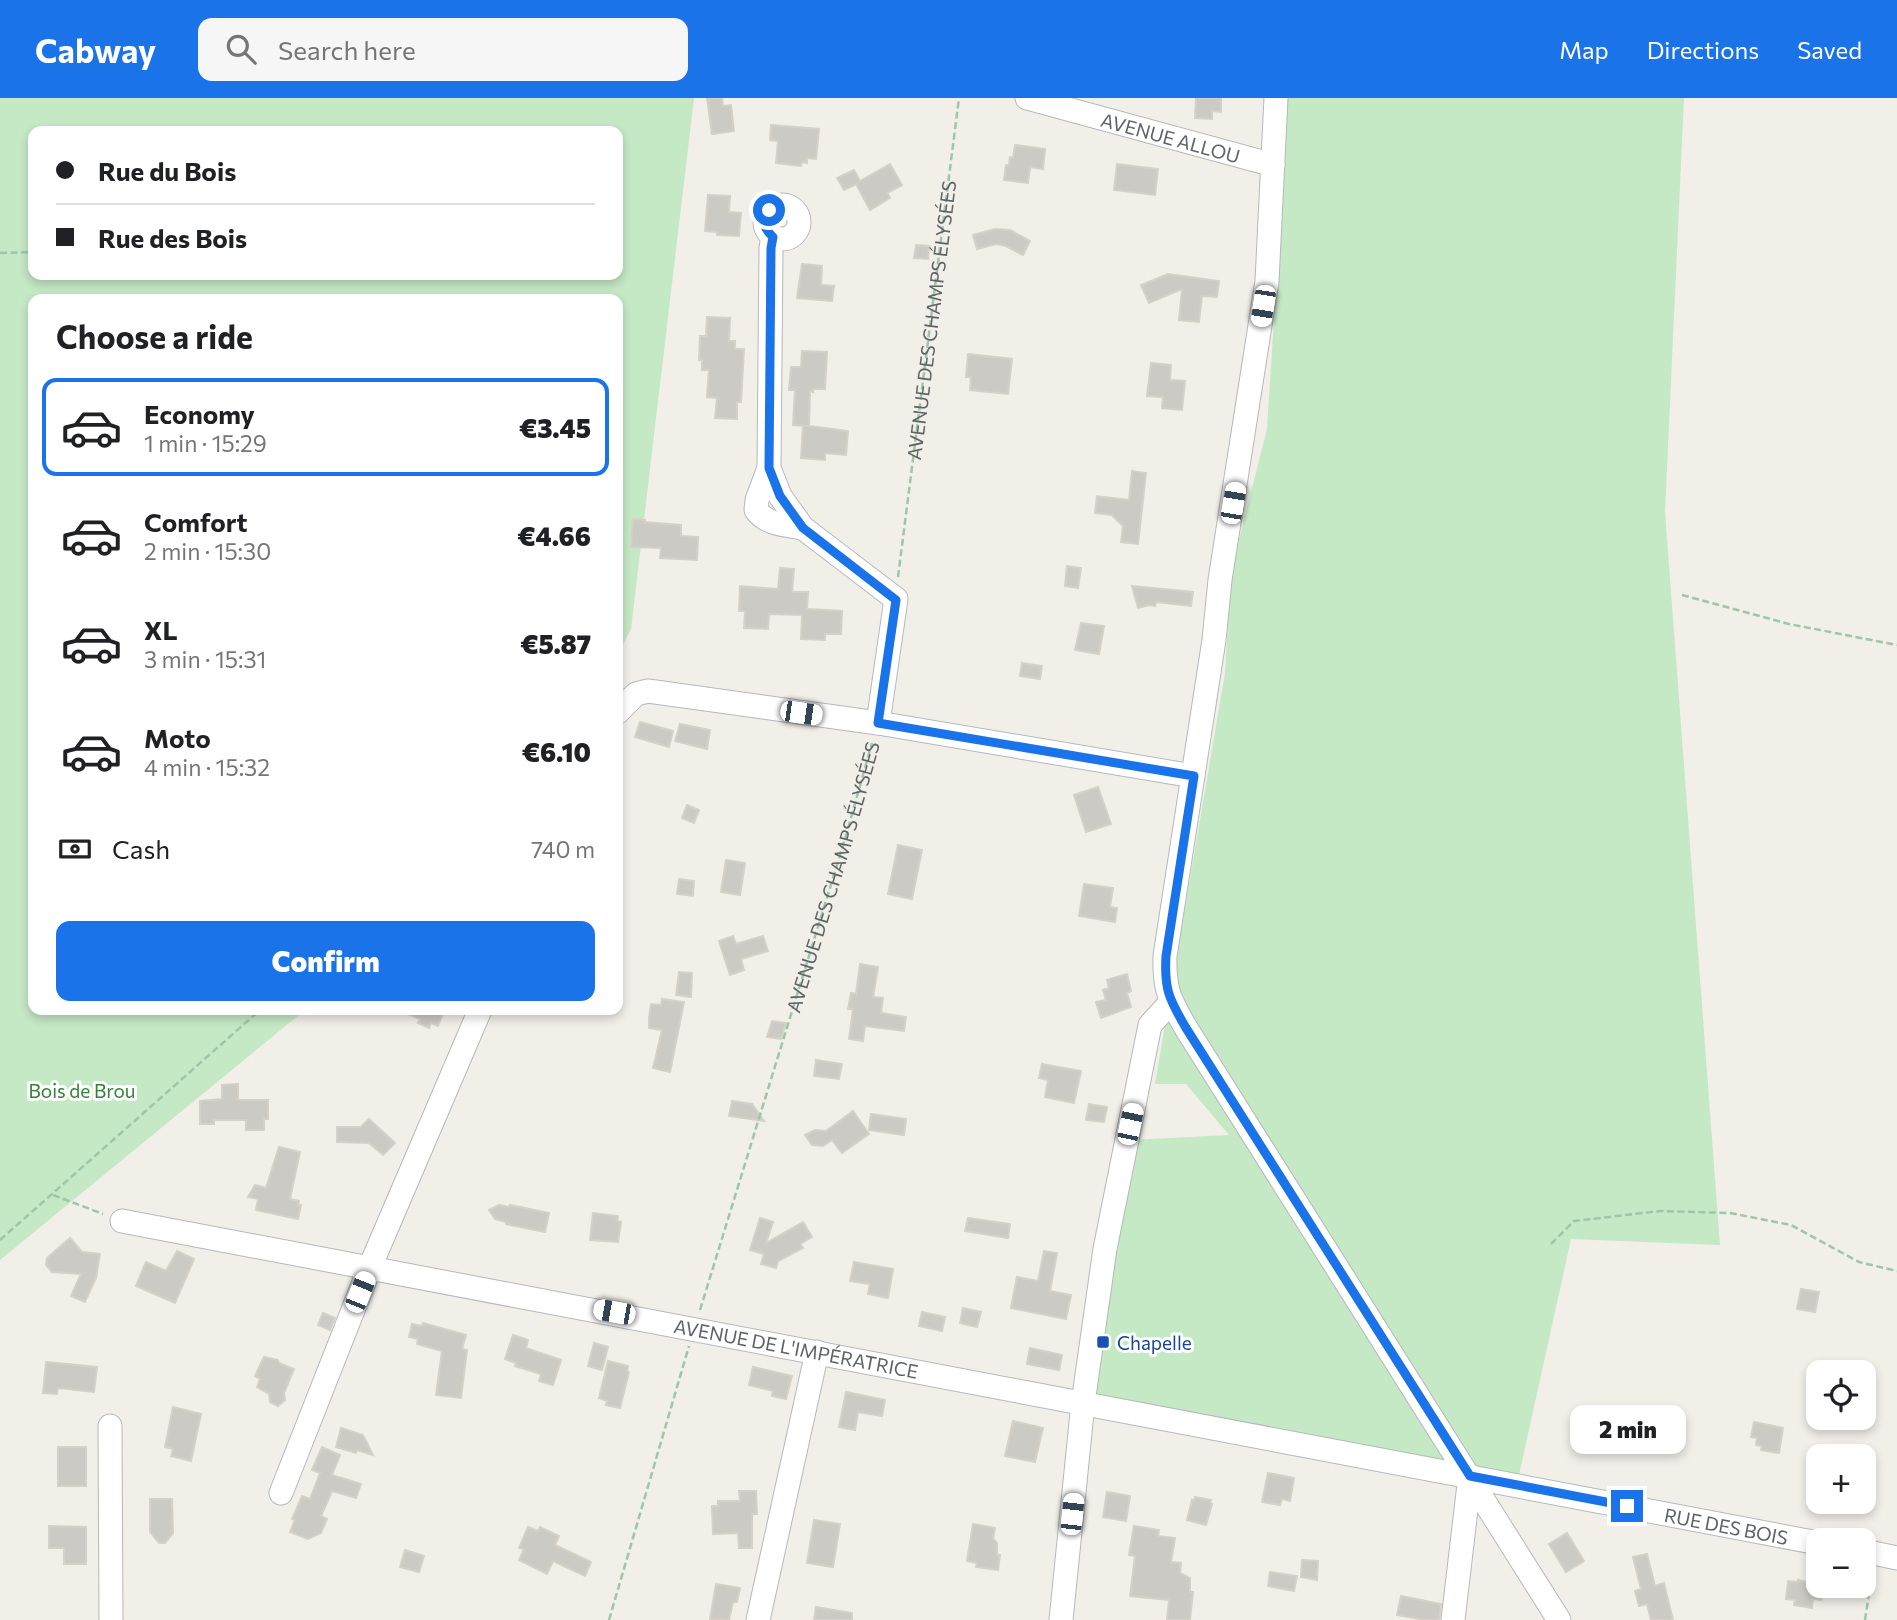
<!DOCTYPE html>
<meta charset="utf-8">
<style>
body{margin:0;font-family:Commissioner,sans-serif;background:#f6f6f6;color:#202124;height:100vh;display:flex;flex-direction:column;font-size:26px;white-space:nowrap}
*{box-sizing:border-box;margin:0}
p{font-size:23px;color:#757577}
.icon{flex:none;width:38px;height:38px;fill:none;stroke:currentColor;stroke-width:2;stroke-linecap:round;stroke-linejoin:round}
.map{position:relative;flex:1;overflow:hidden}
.drawer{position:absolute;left:28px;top:196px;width:595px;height:721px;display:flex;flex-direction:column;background:#fff;border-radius:14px;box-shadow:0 4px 10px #0003}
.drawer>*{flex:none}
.guide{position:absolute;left:28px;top:28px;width:595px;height:154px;border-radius:14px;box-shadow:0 4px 10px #0003;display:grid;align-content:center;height:154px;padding:0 28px;background:#fff}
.fabs{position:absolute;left:1806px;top:1262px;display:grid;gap:14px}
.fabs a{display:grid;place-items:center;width:70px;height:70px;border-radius:14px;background:#fff;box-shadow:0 4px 10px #0003;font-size:35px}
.end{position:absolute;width:32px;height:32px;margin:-16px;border:9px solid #1a73e8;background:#fff;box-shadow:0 0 0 4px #fff}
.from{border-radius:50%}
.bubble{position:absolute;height:49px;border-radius:14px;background:#fff;box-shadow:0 4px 10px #0003;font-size:23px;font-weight:800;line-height:49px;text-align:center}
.car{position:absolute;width:21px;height:42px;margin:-21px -10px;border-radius:9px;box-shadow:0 0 5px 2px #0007;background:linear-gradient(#fff 24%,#345 0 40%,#fff 0 76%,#345 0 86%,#fff 0)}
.guide b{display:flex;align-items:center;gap:24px;height:66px;font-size:26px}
.guide b+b{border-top:2px solid #e0e0e0}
.guide i{width:18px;height:18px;background:#202124}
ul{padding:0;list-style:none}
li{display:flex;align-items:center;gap:21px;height:98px;margin:0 14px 10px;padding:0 14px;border:4px solid transparent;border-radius:14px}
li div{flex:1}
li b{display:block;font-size:26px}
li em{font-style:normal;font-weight:800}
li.selected{border-color:#1a73e8}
li>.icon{width:63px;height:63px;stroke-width:1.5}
h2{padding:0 28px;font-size:32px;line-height:84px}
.pay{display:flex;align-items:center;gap:18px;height:77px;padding:0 28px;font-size:26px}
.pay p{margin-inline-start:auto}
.cta{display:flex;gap:14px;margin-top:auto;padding:14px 28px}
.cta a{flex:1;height:80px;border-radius:14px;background:#1a73e8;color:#fff;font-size:28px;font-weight:800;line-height:80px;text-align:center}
header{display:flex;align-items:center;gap:42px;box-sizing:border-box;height:98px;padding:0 35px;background:#1a73e8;color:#fff}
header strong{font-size:33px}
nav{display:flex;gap:38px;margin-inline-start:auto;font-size:24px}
.search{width:490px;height:63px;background:#f6f6f6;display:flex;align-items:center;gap:18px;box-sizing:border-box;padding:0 24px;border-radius:14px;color:#757577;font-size:26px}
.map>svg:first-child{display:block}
.green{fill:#c5e8c5;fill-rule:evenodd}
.building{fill:#cccac5;stroke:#d6d1c6;stroke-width:2}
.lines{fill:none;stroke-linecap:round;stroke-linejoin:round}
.minor-casing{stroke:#b5b8bc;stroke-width:25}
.path{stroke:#9cc7a9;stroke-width:2.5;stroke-dasharray:7 3.5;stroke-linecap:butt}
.minor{stroke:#fff;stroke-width:23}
.route{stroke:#1a73e8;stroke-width:9}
.transit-dot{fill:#1a4fb4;stroke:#fff;stroke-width:2.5}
.labels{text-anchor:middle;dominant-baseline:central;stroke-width:6;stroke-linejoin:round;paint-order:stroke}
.street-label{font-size:19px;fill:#5f6368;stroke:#fff}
.park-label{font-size:19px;fill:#348238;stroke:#fff}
.transit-label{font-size:19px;fill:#164399;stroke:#fff;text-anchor:start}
</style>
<header>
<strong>Cabway</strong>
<div class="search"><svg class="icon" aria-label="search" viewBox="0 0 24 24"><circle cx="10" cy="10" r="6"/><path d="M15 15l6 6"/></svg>Search here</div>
<nav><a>Map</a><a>Directions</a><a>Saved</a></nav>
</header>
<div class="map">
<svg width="1897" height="1522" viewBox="0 0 1897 1522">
<rect width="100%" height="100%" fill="#f1efe8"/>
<g class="green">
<path d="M0,0H694L631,531L618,556V201H33V912H305L0,1162ZM33,33H618V177H33Z"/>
<polygon points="1288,0 1684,0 1665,414 1720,1147 1571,1141 1519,1377 1089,1294 1131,1042 1229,1037 1186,986 1155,986 1225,575 1231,473 1267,331"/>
</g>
<g class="building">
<polygon points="707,0 722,0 723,8 731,7 734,33 712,36"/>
<polygon points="1196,0 1221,0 1221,14 1212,13 1212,21 1195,20"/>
<polygon points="771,27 819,31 816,61 807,60 807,65 802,64 801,68 776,65 778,43 770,42"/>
<polygon points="1015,47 1045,51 1043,71 1030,69 1028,85 1004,82 1006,67 1009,67 1010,59 1013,60"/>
<polygon points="890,66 902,87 887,95 890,100 870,112 856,86 844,92 837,80 854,72 860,83"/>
<polygon points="1117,66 1158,71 1155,97 1114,92"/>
<polygon points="708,97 730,98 729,114 741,115 739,138 717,137 717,134 705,133"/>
<polygon points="995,131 1010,132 1030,143 1023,157 1006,148 996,146 977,151 973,137"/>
<polygon points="916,147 929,148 928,161 914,160"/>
<polygon points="802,166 822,168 821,187 834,188 832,203 797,200"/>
<polygon points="1168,176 1219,183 1217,199 1202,198 1199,224 1179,222 1182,191 1149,205 1141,187"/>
<polygon points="707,219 730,220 729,243 735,243 735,251 744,251 741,304 737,304 737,321 715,320 717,300 707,299 709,272 702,272 702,262 699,262 700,238 706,238"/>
<polygon points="802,253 827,254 825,291 813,291 813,294 810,293 809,328 848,333 846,357 825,355 825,362 801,360 803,328 808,328 793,327 795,292 789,292 791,269 801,269"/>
<polygon points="968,256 1012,261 1008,296 970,292 971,279 966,279"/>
<polygon points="1151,265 1171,267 1170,282 1185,283 1182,312 1162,310 1163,299 1147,298"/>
<polygon points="1132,373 1146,375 1138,446 1121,444 1123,428 1112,417 1095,415 1097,398 1129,402"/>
<polygon points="633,421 645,422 645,424 681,427 681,438 698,439 697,462 660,460 661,450 631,449"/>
<polygon points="1067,468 1081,470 1078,490 1065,488"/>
<polygon points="780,470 794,471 792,494 808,494 807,511 842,513 841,536 825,536 825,542 801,541 802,517 769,516 768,531 744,530 745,513 739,513 740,488 778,491"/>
<polygon points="1132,488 1193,494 1191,508 1156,504 1155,508 1149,507 1138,510"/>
<polygon points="1081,525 1104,528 1099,556 1075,552"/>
<polygon points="1022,565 1042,568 1040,581 1020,578"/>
<polygon points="640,624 673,633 669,649 635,639"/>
<polygon points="680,626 710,632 707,651 675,643"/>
<polygon points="1098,689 1111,726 1086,734 1074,697"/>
<polygon points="687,707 699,712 694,725 682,720"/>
<polygon points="898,747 922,752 912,801 888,796"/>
<polygon points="726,762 745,765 740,797 721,794"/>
<polygon points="679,781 694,783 693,798 677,796"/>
<polygon points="1084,786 1113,790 1110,809 1117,810 1115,824 1079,818"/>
<polygon points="733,838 736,846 763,838 768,853 741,861 744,872 730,877 719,843"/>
<polygon points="860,866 878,869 873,899 883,900 881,915 906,919 904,933 865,928 863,943 849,941 853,911 848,911 851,895 856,896"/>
<polygon points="679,874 692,875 691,899 676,897"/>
<polygon points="1127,876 1131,893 1127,895 1131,909 1101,920 1096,904 1106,902 1103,892 1109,890 1107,882"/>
<polygon points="662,901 684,904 670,974 653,970 662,932 649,930 649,920 651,906 661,907"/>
<polygon points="399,912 444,912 438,928 431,925 429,930 418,925 420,921"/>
<polygon points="772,923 786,925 781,941 767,939"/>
<polygon points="816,962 842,966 839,981 814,978"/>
<polygon points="1042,966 1081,973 1074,1005 1045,999 1048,982 1039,980"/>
<polygon points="238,986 238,1002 268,1002 268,1021 264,1021 264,1032 246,1032 246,1022 214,1022 214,1026 200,1026 200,1003 222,1001 222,987"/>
<polygon points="732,1003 752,1006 764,1023 729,1018"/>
<polygon points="1089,1006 1107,1009 1104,1024 1086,1022"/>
<polygon points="853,1013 869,1036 842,1055 832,1042 823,1048 812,1047 805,1037 815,1032 826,1033"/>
<polygon points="871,1016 906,1021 904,1037 869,1032"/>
<polygon points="369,1021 395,1045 383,1057 369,1045 337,1044 337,1029 361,1029"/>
<polygon points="279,1049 300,1054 290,1101 299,1103 298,1107 301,1107 298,1121 256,1112 258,1101 248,1099 255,1087 266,1090"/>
<polygon points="499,1107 509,1109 510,1107 549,1115 545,1134 506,1126 506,1124 495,1121 489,1112"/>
<polygon points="593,1115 618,1118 617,1123 621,1124 618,1144 590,1142"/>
<polygon points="760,1120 773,1124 766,1145 803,1124 812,1139 800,1146 803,1150 778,1163 776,1170 761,1166 764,1156 750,1152"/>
<polygon points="968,1120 1010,1126 1008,1140 965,1133"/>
<polygon points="70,1140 82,1154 100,1156 96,1180 85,1204 71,1198 81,1176 52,1174 46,1167 47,1160"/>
<polygon points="177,1153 194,1161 175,1205 136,1188 146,1164 166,1173"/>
<polygon points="1044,1153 1057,1155 1050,1193 1071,1197 1066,1221 1011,1210 1017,1179 1038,1183"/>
<polygon points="854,1164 893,1171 888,1200 868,1196 870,1186 850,1183"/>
<polygon points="1801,1191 1819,1194 1815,1214 1797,1211"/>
<polygon points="963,1210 981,1214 977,1229 960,1225"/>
<polygon points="922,1214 945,1219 942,1233 919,1228"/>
<polygon points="323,1215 335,1220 330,1232 318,1227"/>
<polygon points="423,1225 466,1237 462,1251 467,1252 461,1300 436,1297 442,1253 417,1246 418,1241 409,1239 412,1226 422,1228"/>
<polygon points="513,1237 528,1242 526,1250 561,1262 553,1287 539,1283 541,1276 515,1268 516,1265 505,1261"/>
<polygon points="594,1245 608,1249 602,1272 588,1268"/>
<polygon points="1030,1250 1062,1257 1059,1272 1027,1266"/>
<polygon points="264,1259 278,1262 279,1265 294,1271 284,1295 285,1302 278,1308 270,1304 269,1296 257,1289 260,1281 255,1278"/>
<polygon points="608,1263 628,1268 627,1273 629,1274 620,1310 606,1307 607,1303 599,1300"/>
<polygon points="46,1264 97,1269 94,1294 58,1290 57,1296 43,1295"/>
<polygon points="753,1269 792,1278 786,1301 772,1298 773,1293 749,1287"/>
<polygon points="846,1294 885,1302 882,1318 858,1314 855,1332 839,1329"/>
<polygon points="173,1309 201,1316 191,1363 171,1358 173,1351 165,1349"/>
<polygon points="1013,1323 1043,1330 1035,1364 1005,1358"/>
<polygon points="1754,1324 1783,1330 1779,1355 1761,1352 1762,1348 1756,1347 1757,1340 1751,1339"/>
<polygon points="341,1330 363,1337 373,1357 357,1352 356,1355 336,1349"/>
<rect x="58" y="1349" width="28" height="39"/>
<polygon points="322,1349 340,1357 332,1377 361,1386 356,1400 332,1393 321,1418 327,1421 321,1435 308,1441 290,1434 295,1422 292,1421 302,1398 310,1401 320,1375 312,1372"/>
<polygon points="1268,1375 1294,1380 1290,1403 1282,1401 1280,1407 1262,1404"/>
<polygon points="739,1393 756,1393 757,1416 752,1416 752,1450 739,1450 738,1435 713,1436 712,1408 718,1408 718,1403 740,1403"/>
<polygon points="1107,1394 1130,1398 1126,1423 1103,1419"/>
<polygon points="1195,1399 1211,1402 1210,1405 1212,1406 1206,1427 1187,1422 1192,1402 1194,1403"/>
<polygon points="150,1401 172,1401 173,1435 165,1445 159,1445 150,1434"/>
<polygon points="814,1422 840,1426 833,1469 807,1465"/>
<polygon points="973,1426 995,1430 993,1440 997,1445 997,1457 1000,1457 998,1472 976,1469 977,1465 967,1463"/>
<polygon points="49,1428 86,1429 86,1466 64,1466 64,1450 49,1450"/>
<polygon points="1134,1428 1159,1432 1158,1438 1175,1440 1171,1464 1181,1465 1180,1475 1190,1480 1190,1494 1193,1494 1190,1522 1167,1522 1169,1502 1130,1498 1135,1458 1129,1457"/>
<polygon points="528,1429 538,1433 540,1429 559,1438 555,1447 591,1464 585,1478 553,1463 547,1476 519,1462 524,1451 519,1450"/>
<polygon points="1567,1435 1584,1463 1566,1474 1549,1446"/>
<polygon points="405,1452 424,1458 419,1474 400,1469"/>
<polygon points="1647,1456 1655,1488 1664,1485 1673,1522 1651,1522 1647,1506 1639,1508 1635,1493 1641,1491 1633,1459"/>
<polygon points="1302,1462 1318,1463 1317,1482 1301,1479"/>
<polygon points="1270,1474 1297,1478 1294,1493 1268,1488"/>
<polygon points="1798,1482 1824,1488 1821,1502 1813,1501 1812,1510 1794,1507 1795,1502 1786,1501 1788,1483 1798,1484"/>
<polygon points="716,1486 740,1490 737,1504 733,1504 729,1522 710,1521"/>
<polygon points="1401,1498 1441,1506 1439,1522 1425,1522 1397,1517"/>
<polygon points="816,1509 852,1515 852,1522 814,1522"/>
</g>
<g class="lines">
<defs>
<g id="minor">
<path id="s3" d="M1027,0L1273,67"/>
<path d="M1276,0L1267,183L1220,482L1214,542L1165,858C1164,891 1169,901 1186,930L1559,1522"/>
<circle cx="782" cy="124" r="17"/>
<polyline points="773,139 771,150 769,370 780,398 803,430 896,501 878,625"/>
<path d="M769,370L757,402L756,412C767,427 786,427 803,430"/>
<polyline points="618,614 636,596 648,593 878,625 1193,678"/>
<path id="s4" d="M122,1123C688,1228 1253,1337 1818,1445"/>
<polyline points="110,1328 111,1522"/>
<polyline points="281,1395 370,1169 480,912"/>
<polyline points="1864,1453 1897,1460"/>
<polyline points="758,1522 817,1254"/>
<polyline points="1061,1522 1083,1305 1105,1151 1150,927 1171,904"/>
<polyline points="1453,1522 1470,1378"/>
</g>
</defs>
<use href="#minor" class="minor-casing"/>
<g class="path">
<polyline points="618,144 619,144"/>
<polyline points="0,155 33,154"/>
<path id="s1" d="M898,479L959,0"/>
<polyline points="1682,497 1789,526 1897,547"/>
<polyline points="53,1097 103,1116"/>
<polyline points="0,1142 260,912"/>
<polyline points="1551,1146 1574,1123 1660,1113 1730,1115 1791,1127 1859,1164 1897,1173"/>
<path id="s2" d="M700,1212L845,741L872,645"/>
<polyline points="609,1522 689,1248"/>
<polyline points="1865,1522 1872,1476"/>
</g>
<use href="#minor" class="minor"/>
</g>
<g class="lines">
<path class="route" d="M769,112C762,122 764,131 773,139L771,150L769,370L780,398L803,430L896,502L878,625L1194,678L1166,858C1164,891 1169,901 1186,930L1470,1378L1627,1408"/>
</g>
<rect class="transit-dot" x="1096" y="1237" width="14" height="14" rx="3.5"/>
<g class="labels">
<g class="street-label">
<text stroke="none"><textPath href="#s3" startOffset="149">AVENUE ALLOU</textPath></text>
<text stroke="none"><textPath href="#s1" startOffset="259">AVENUE DES CHAMPS ÉLYSÉES</textPath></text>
<text stroke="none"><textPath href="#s2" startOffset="453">AVENUE DES CHAMPS ÉLYSÉES</textPath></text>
<text stroke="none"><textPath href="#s4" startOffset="686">AVENUE DE L'IMPÉRATRICE</textPath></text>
<text stroke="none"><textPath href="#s4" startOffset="1633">RUE DES BOIS</textPath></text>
</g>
<g class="park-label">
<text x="82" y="992">Bois de Brou</text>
</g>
<g class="transit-label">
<text x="1117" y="1244">Chapelle</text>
</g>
</g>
</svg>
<div class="fabs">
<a><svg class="icon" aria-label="locate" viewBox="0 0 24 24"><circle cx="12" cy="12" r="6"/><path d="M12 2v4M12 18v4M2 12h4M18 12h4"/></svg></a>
<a>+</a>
<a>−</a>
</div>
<i class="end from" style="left:769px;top:112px"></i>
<i class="end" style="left:1627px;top:1408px"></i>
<div class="bubble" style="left:1570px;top:1307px;width:116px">2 min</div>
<i class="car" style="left:1263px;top:208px;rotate:189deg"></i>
<i class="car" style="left:1233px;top:405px;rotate:10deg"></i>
<i class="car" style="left:801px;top:615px;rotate:98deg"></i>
<i class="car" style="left:1130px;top:1026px;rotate:12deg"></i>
<i class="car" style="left:360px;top:1194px;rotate:22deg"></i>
<i class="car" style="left:614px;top:1214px;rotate:280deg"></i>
<i class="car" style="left:1072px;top:1416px;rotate:6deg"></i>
<div class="guide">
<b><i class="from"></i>Rue du Bois</b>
<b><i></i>Rue des Bois</b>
</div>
<section class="drawer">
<h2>Choose a ride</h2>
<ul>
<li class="selected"><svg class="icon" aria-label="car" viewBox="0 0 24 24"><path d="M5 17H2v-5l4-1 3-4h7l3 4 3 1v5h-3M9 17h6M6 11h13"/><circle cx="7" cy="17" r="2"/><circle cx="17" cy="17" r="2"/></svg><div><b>Economy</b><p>1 min · 15:29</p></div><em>€3.45</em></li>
<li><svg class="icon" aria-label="car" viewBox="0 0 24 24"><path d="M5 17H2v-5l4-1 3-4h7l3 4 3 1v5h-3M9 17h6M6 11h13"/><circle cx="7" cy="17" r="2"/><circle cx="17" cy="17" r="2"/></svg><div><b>Comfort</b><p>2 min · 15:30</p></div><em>€4.66</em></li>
<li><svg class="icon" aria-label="car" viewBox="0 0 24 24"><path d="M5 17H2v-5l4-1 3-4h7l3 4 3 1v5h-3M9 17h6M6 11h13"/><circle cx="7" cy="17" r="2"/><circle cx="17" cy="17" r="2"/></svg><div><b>XL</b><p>3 min · 15:31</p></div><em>€5.87</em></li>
<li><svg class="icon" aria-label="car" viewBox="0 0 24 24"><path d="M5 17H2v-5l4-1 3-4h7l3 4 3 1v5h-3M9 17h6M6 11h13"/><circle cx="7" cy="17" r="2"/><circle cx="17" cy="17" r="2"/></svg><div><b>Moto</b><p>4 min · 15:32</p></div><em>€6.10</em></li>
</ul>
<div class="pay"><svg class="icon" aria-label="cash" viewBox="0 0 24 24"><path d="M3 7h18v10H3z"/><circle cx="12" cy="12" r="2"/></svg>Cash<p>740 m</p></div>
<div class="cta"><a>Confirm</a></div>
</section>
</div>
